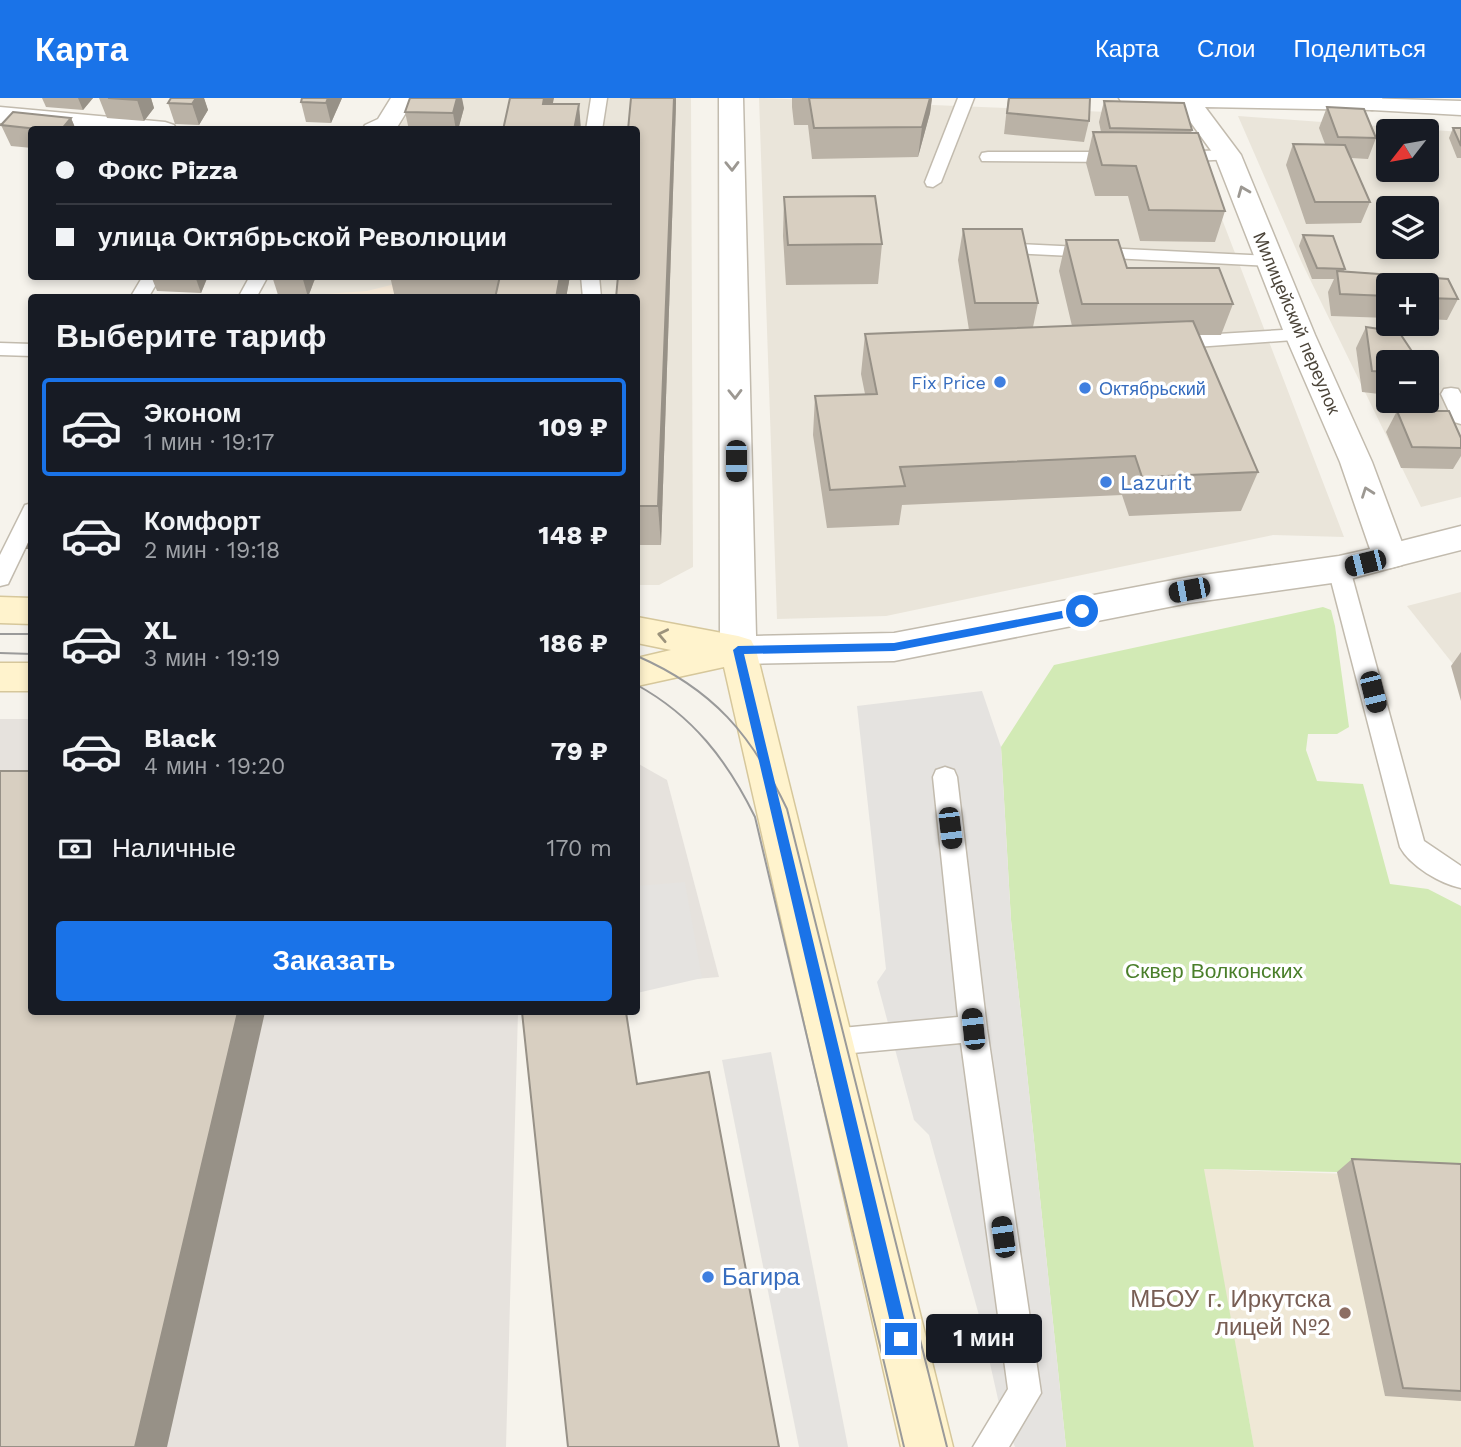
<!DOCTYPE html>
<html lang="ru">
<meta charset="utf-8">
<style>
body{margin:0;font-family:"Work Sans",sans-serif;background:#242831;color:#f1f3f6;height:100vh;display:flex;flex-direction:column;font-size:26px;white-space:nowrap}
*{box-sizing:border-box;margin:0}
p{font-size:23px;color:#9ea1a6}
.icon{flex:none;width:38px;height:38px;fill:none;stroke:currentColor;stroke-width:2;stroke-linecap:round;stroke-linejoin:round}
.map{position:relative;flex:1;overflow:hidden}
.drawer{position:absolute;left:28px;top:196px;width:612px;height:721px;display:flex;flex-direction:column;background:#171b24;border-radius:7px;box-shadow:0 4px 10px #0003}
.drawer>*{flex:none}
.guide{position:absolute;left:28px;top:28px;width:612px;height:154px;border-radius:7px;box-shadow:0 4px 10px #0003;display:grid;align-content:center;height:154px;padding:0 28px;background:#171b24}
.needle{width:46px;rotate:239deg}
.buttons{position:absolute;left:1376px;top:21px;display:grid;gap:14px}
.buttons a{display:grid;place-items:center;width:63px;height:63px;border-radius:7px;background:#171b24;box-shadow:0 4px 10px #0003;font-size:35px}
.end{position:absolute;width:32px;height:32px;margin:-16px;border:9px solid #1a73e8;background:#fff;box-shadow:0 0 0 4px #fff}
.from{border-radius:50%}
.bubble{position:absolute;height:49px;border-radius:7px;background:#171b24;box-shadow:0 4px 10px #0003;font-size:23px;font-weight:700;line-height:49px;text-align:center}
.car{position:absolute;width:21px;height:42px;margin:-21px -10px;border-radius:9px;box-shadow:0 0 5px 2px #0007;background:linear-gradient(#222 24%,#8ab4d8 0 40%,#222 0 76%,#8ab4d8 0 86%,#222 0)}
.guide b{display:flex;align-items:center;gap:24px;height:66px;font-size:26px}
.guide b+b{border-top:2px solid #363941}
.guide i{width:18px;height:18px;background:#f1f3f6}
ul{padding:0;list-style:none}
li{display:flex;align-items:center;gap:21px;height:98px;margin:0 14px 10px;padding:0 14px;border:4px solid transparent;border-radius:7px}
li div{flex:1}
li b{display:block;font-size:26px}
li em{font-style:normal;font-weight:700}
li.current{border-color:#1a73e8}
li>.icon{width:63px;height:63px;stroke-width:1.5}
h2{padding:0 28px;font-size:32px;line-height:84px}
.pay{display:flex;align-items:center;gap:18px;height:77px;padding:0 28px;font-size:26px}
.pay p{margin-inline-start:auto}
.cta{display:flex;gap:14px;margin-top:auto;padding:14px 28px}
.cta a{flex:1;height:80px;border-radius:7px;background:#1a73e8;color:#fff;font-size:28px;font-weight:700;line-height:80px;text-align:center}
header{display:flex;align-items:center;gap:42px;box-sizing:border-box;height:98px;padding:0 35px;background:#1a73e8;color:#fff}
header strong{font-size:33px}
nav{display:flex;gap:38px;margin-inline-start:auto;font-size:24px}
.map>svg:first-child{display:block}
.residential{fill:#eae5da;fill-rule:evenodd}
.commercial{fill:#f7ead8}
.industrial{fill:#e6e2dd}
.education{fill:#efe8d6}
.green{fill:#d2eab5}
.parking{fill:#e5e3e0}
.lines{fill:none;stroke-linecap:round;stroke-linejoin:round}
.service-casing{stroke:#c2bbae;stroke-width:3}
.minor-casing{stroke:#c2bbae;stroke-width:3}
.tertiary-casing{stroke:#c2bbae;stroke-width:3}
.secondary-casing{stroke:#d6c79b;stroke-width:3}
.service{fill:#fff;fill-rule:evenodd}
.minor{fill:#fff;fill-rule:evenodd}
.tertiary{fill:#fff;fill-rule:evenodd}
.secondary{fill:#fff3cd;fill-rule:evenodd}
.tram{stroke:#9a9a9a;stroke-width:2}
.wall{fill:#bab2a6}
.shaded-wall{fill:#979187}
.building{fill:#d8cfc1;stroke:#979187;stroke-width:2}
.oneway{stroke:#9c9892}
.oneway2{stroke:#9c937c}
.route{fill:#1a73e8}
.shop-dot{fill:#3f7fe0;stroke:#fff;stroke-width:2.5}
.education-dot{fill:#8d6e63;stroke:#fff;stroke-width:2.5}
.labels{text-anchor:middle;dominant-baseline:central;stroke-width:7;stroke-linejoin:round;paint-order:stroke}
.far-street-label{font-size:18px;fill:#4b4439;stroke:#fff}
.far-shop-label{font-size:18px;fill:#366cbe;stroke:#fff;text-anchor:end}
.shop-label{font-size:21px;fill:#366cbe;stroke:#fff;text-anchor:start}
.park-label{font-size:21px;fill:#4a7f2a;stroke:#fff}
.near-shop-label{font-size:24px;fill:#366cbe;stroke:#fff;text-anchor:start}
.near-education-label{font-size:24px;fill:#785e54;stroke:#fff;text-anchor:end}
</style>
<header>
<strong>Карта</strong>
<nav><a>Карта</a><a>Слои</a><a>Поделиться</a></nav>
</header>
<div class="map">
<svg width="1461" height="1349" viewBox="0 0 1461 1349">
<rect width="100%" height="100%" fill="#f6f3ec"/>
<g class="residential">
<polygon points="418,0 691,0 693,469 659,487 637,487 637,200 276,200 285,179 637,178 637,32 398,31"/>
<polygon points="759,0 1182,17 1344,439 1273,437 886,518 777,521"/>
<path d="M1238,18L1461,34V399L1421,409L1302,165ZM1388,33H1426V72H1388ZM1388,110H1426V149H1388ZM1388,187H1426V226H1388ZM1388,264H1426V303H1388Z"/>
<polygon points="1461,494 1461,576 1407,508"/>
</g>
<polygon class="commercial" points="395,186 563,199 267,200 367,193"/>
<g class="industrial">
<polygon points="0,621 31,621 32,914 518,914 506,1349 0,1349"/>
<polygon points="637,665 667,682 719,879 637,886"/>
</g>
<polygon class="education" points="1203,1071 1461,1080 1461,1349 1254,1349"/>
<polygon class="green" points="1323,509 1331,512 1335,528 1349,629 1337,636 1308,636 1306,652 1317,683 1363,686 1390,786 1428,791 1461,808 1461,1080 1337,1074 1204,1071 1254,1349 1066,1349 1011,822 1001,649 1054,567"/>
<g class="parking">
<polygon points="982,593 1001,649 1011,822 1066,1349 1015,1349 1002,1319 980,1221 929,1037 914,1022 877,884 886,871 857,608"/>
<polygon points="685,784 702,880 637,895 637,788"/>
<polygon points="771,954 848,1349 799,1349 722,962"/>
</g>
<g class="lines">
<defs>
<g id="service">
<polygon points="591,0 607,0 602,32 586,32"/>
<polygon points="958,0 974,0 941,84 933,89 927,88 925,84"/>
<polygon points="1228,52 1234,53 1236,57 1234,61 1173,64 1165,59 1173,54"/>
<polygon points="988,54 1119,54 1127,59 1119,64 982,63 980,59 982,55"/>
<polygon points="1018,146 1271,158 1280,163 1271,168 1012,155 1009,151"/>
<polygon points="143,178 161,178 148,200 130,200"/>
<polygon points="250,178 268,178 256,200 238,200"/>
<polygon points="581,178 599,178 601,200 583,200"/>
<polygon points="1300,231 1307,233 1309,237 1307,241 1168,251 1159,245 1168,239"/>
<polygon points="0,245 32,246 32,258 0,257"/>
<polygon points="1451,290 1458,291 1461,296 1461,326 1454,324 1441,296 1444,291"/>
<polygon points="32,405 32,436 8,486 0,488 0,457 25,407"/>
<path d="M1339,463L1347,465L1350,471L1424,743L1461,768V790C1441,786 1410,768 1400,749L1328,471L1331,465Z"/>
<polygon points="945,669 954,672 957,679 987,931 1041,1295 1009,1349 973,1349 1008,1291 961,945 831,957 821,953 817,944 821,935 831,931 958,919 933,679 936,672"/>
</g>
<g id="minor">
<polygon points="391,0 415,0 396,31 362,32 365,27 378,21"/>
<polygon points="1363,0 1461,3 1461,17 1372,12 1363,10 1360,5"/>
<polygon points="0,9 165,24 174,27 177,32 76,32 0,25"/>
<polygon points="1461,428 1461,452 1390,470 1378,467 1373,458 1378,449"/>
</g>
<polygon id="tertiary" points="719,0 743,0 756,538 894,535 1189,479 1339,458 1370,451 1340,364 1285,237 1215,58 1179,8 1122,5 1119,0 1382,0 1384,5 1381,10 1372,12 1205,9 1241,57 1315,237 1372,364 1407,458 1402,467 1339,484 1189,505 894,563 738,566 725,562 720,552"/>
<g id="secondary">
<polygon points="0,499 32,500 32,526 0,525"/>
<polygon points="637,519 738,538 751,542 756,552 953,1349 901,1349 724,569 637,588 637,560 671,552 637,545"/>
<rect x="0" y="565" width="32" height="28"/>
</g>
</defs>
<use href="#service" class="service-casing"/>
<use href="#minor" class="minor-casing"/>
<use href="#tertiary" class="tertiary-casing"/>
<use href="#secondary" class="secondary-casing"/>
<use href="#service" class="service"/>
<use href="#minor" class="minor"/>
<use href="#tertiary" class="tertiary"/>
<use href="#secondary" class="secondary"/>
<g class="tram">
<polyline points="0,536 32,536"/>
<polyline points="0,555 32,556"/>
<path d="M637,558C713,591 752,637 787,711L947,1349"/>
<path d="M637,587C693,618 727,662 755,719L904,1349"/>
</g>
</g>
<g class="wall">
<polygon points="42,0 93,0 83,12 46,9"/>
<polygon points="99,0 151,0 154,10 144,23 107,20"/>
<polygon points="171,0 204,0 208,12 199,27 175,26 168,5"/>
<polygon points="302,0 342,0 331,25 306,24 301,4"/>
<polygon points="792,0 932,0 930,15 918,59 812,61 808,27 794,27 792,9"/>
<polygon points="1008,0 1090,0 1089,23 1084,44 1004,36"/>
<polygon points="1104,3 1192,32 1191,35 1225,113 1215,144 1140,143 1128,98 1095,98 1086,65 1093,34 1101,34 1099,24"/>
<polygon points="676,6 661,447 637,447 637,200"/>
<polygon points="1327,9 1376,40 1368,61 1351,60 1370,104 1361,125 1306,126 1286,67 1293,46 1325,46 1319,30"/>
<polygon points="464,10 458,32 409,32 405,14"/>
<polygon points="71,20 76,32 32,32 32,50 11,48 1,27"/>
<polygon points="1453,30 1461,30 1461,60 1457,60 1449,40"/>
<polygon points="784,99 882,146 878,186 786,187 783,138"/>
<polygon points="963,131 1038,205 1033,229 1072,228 1059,173 1066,142 1127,170 1233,206 1221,237 1199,237 1258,374 1241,413 1129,418 1122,397 902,407 899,427 827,430 813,337 815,298 865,296 861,276 865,236 969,232 958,162"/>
<polygon points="1303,137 1333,138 1345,171 1344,173 1448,181 1458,201 1447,222 1426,221 1426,187 1388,187 1388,220 1331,218 1328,194 1334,181 1312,181 1299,148"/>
<polygon points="151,178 208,178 201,195 157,193"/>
<polygon points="272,178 316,178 308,199 278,197"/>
<polygon points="390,178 570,178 566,200 395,200"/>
<polygon points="1366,229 1388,264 1388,297 1362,294 1356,250"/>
<polygon points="1397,313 1461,340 1461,358 1453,371 1401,370 1386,334"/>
<polygon points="1461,554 1461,603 1451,568"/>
<polygon points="1352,1061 1461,1066 1461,1303 1385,1298 1337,1074"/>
</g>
<g class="shaded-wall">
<polygon points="78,0 93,0 83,12"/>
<polygon points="139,0 151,0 154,10 144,23 137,2"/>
<polygon points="196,0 204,0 208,12 199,27 192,6"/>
<polygon points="328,0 342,0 331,25 326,5"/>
<polygon points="457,0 462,0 464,10 458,32 456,32 453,15"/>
<polygon points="544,0 554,0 547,32 543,6"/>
<polygon points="674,0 676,0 676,6 661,447 658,408"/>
<polygon points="930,0 932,0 930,15 918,59 922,29"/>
<polygon points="579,6 581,32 574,32"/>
<polygon points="71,20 76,32 61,32"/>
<polygon points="195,178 208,178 201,195"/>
<polygon points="302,178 316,178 308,199"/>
<polygon points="560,178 570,178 566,200 556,200"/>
<polygon points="238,914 265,914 167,1349 135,1349"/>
</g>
<g class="building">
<polygon points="108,0 139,0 137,2"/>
<polygon points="171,0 196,0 192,6 168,5"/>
<polygon points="302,0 328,0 326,5 301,4"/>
<polygon points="410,0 457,0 453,15 405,14"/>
<polygon points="510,0 544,0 543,6 579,6 574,32 503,32"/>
<polygon points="631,0 674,0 658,408 637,408 637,200 616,200 618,178 637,178 637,32 628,32"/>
<polygon points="809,0 930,0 922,29 814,30"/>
<polygon points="1009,0 1090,0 1089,23 1007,15"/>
<polygon points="1104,3 1184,5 1192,32 1110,30"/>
<polygon points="1327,9 1364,11 1376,40 1338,39"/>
<polygon points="13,14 71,20 61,32 47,32 1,27"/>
<polygon points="1453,30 1461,30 1461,48"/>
<polygon points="1093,34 1198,35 1225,113 1149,112 1136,68 1102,67"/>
<polygon points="1293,46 1345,47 1370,104 1315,104"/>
<polygon points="875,98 882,146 788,147 784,99"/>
<polygon points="963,131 1022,131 1038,205 975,205"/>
<polygon points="1303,137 1333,138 1345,171 1317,170"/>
<polygon points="1066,142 1118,142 1127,170 1219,170 1233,206 1082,206"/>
<polygon points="1337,173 1448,181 1458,201 1426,200 1426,187 1388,187 1388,198 1340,196"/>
<polygon points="500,178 560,178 556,200 495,200"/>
<polygon points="1193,223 1258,374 1142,379 1135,358 900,369 905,388 830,392 815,298 877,296 865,236"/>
<polygon points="1366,229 1399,234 1419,264 1388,264 1388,274 1372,273"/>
<polygon points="1397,313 1449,313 1461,340 1461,350 1412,349"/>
<polygon points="32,438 32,450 27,450"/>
<polygon points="0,673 32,673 32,914 238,914 135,1349 0,1349"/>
<polygon points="522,914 626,914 637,986 709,974 779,1349 568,1349"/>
<polygon points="1352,1061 1461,1066 1461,1293 1403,1290"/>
</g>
<defs><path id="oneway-chevron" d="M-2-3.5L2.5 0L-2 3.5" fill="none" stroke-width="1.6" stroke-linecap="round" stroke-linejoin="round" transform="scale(1.75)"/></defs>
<g class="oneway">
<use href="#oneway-chevron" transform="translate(732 68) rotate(89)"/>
<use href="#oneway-chevron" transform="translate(1243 93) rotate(-112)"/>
<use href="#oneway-chevron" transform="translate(735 296) rotate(89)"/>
<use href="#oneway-chevron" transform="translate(1367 394) rotate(-110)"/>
</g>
<use class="oneway2" href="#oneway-chevron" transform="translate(663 537) rotate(-168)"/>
<polygon class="route" points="1082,509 1087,513 1085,516 894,553 744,556 909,1241 907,1246 901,1248 896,1246 894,1241 733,552 738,548 894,545"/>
<g class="shop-dot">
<circle cx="1000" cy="284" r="7"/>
<circle cx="1085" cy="290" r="7"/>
<circle cx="1106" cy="384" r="7"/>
<circle cx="708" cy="1179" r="7"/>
</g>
<circle class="education-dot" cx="1345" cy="1215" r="7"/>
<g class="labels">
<g class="far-street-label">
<text transform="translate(1297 225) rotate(67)">Милицейский переулок</text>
</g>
<g class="far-shop-label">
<text x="986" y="284">Fix Price</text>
<text x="1099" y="290" text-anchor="start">Октябрьский</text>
</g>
<g class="shop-label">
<text x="1120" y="384">Lazurit</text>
</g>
<g class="park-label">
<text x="1214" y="872">Сквер Волконских</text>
</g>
<g class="near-shop-label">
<text x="722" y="1179">Багира</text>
</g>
<g class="near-education-label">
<text x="1331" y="1201">МБОУ г. Иркутска<tspan x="1331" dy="28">лицей №2</tspan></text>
</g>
</g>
</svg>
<div class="buttons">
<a><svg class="needle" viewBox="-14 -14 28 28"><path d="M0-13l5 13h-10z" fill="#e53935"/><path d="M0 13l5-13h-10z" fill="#9ea1a6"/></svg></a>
<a><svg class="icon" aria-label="layers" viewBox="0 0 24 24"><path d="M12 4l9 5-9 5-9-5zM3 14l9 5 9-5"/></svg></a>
<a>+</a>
<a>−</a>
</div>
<i class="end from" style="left:1082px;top:513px"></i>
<i class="end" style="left:901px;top:1241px"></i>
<div class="bubble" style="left:926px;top:1216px;width:116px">1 мин</div>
<i class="car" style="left:736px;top:363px;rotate:180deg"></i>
<i class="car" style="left:1365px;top:465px;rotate:256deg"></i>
<i class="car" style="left:1189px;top:492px;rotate:259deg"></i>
<i class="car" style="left:1373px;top:594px;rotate:166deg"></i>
<i class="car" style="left:950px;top:730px;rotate:173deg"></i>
<i class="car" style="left:973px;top:931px;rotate:354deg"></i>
<i class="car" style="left:1003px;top:1139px;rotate:352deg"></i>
<div class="guide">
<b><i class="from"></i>Фокс Pizza</b>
<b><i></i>улица Октябрьской Революции</b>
</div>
<section class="drawer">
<h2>Выберите тариф</h2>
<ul>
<li class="current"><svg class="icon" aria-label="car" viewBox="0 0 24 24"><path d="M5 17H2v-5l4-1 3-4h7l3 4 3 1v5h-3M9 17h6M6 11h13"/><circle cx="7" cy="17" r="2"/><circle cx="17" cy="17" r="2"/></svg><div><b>Эконом</b><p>1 мин · 19:17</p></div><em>109 ₽</em></li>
<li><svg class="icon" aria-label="car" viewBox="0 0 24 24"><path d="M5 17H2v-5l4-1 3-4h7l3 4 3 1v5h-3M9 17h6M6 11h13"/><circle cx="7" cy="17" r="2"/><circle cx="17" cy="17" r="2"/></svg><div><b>Комфорт</b><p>2 мин · 19:18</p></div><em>148 ₽</em></li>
<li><svg class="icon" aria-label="car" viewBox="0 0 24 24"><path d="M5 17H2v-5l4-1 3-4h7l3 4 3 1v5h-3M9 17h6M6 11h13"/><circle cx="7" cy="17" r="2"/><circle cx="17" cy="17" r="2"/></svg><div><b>XL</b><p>3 мин · 19:19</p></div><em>186 ₽</em></li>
<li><svg class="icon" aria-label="car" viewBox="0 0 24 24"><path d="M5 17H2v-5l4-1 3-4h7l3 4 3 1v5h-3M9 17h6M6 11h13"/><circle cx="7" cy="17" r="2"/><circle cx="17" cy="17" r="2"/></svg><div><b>Black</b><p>4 мин · 19:20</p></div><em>79 ₽</em></li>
</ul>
<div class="pay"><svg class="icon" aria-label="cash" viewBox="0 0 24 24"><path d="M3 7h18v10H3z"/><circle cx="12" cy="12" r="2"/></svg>Наличные<p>170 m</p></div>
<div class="cta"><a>Заказать</a></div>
</section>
</div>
